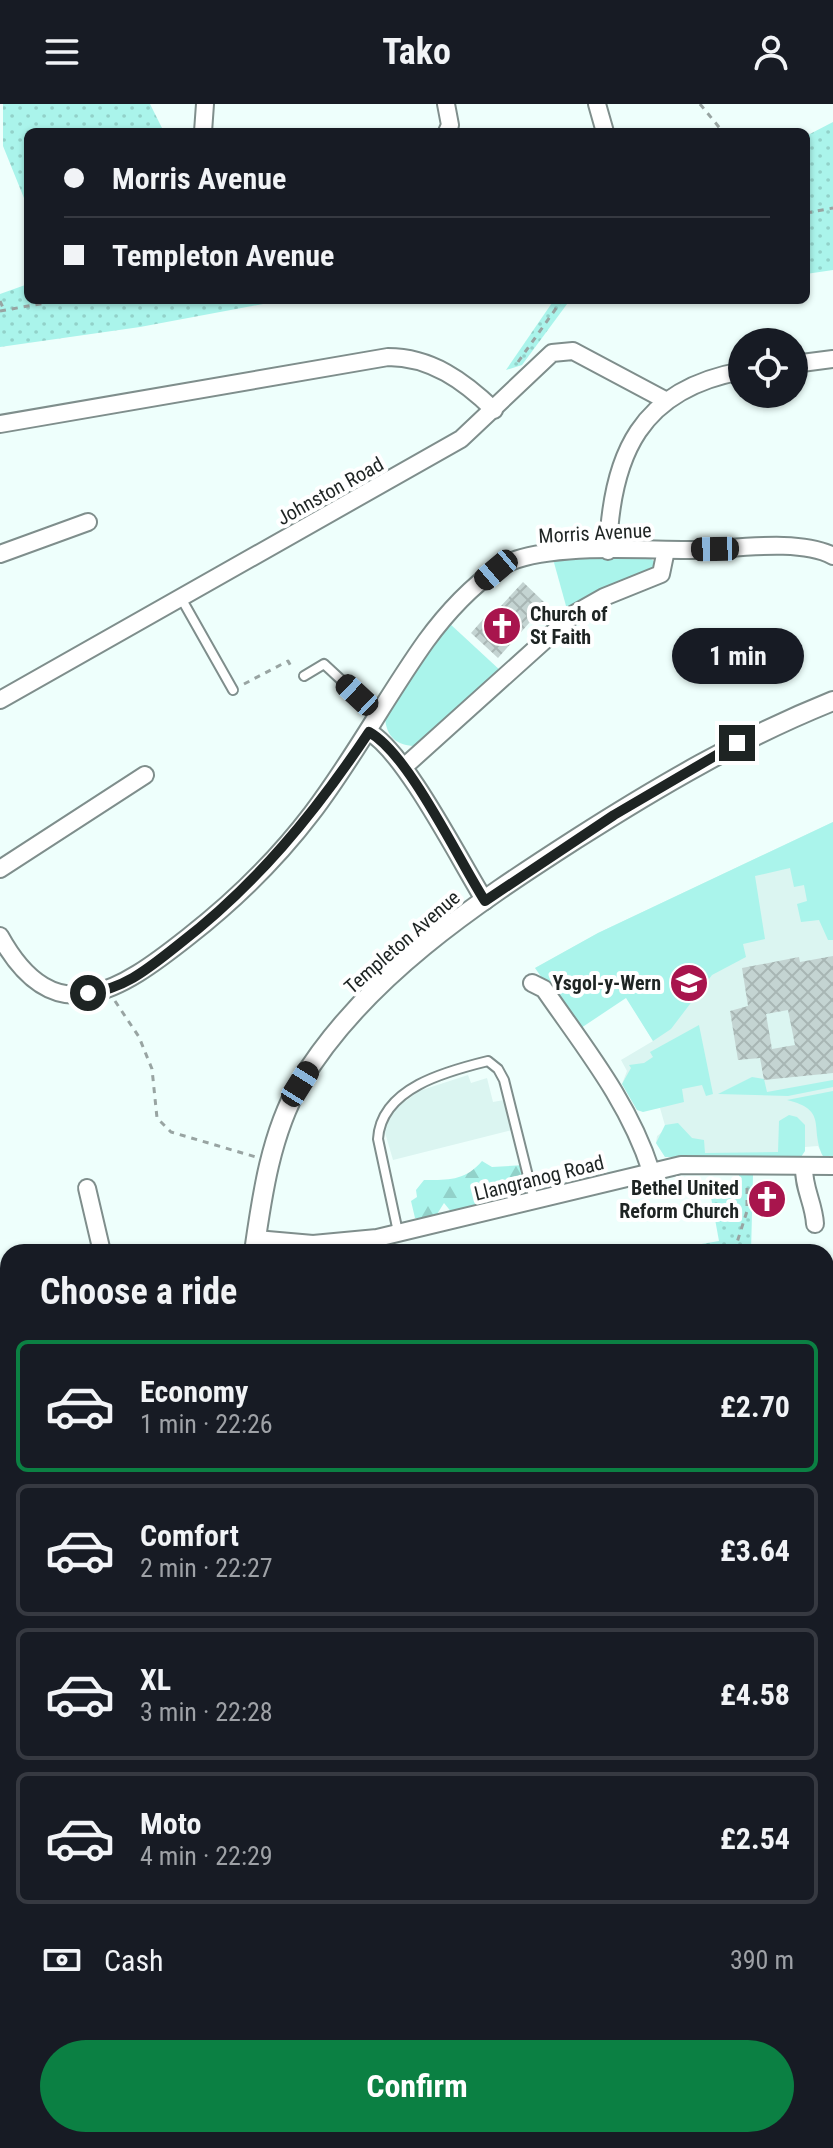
<!DOCTYPE html>
<meta charset="utf-8">
<style>
body{margin:0;font-family:"Roboto Condensed",sans-serif;background:#242831;color:#f1f3f6;height:100vh;display:flex;flex-direction:column;font-size:30px;white-space:nowrap}
*{box-sizing:border-box;margin:0}
p{font-size:26px;color:#9ea1a6}
.icon{flex:none;width:44px;height:44px;fill:none;stroke:currentColor;stroke-width:2;stroke-linecap:round;stroke-linejoin:round}
.map{position:relative;flex:1;overflow:hidden}
.side{position:absolute;left:0px;top:1140px;width:834px;height:904px;display:flex;flex-direction:column;background:#171b24;border-radius:24px 24px 0 0;box-shadow:0 2px 6px #0004}
.side>*{flex:none}
.guide{position:absolute;left:24px;top:24px;width:786px;height:176px;border-radius:12px;box-shadow:0 2px 6px #0004;display:grid;align-content:center;height:176px;padding:0 40px;background:#171b24}
.fabs{position:absolute;left:728px;top:224px;display:grid;gap:16px}
.fabs a{display:grid;place-items:center;width:80px;height:80px;border-radius:50%;background:#171b24;box-shadow:0 2px 6px #0004;font-size:40px}
.end{position:absolute;width:36px;height:36px;margin:-18px;border:10px solid #1e2423;background:#fff;box-shadow:0 0 0 4px #fff}
.from{border-radius:50%}
.bubble{position:absolute;height:56px;border-radius:28px;background:#171b24;box-shadow:0 2px 6px #0004;font-size:26px;font-weight:700;line-height:56px;text-align:center}
.car{position:absolute;width:24px;height:48px;margin:-24px -12px;border-radius:10px;box-shadow:0 0 6px 2px #0007;background:linear-gradient(#222 24%,#8ab4d8 0 40%,#222 0 76%,#8ab4d8 0 86%,#222 0)}
.guide b{display:flex;align-items:center;gap:28px;height:76px;font-size:30px}
.guide b+b{border-top:2px solid #363941}
.guide i{width:20px;height:20px;background:#f1f3f6}
ul{padding:0;list-style:none}
li{display:flex;align-items:center;gap:24px;height:132px;margin:0 16px 12px;padding:0 24px;border:4px solid #363941;border-radius:12px}
li div{flex:1}
li b{display:block;font-size:30px}
li em{font-style:normal;font-weight:700}
li.on{border-color:#0b8043}
li>.icon{width:72px;height:72px;stroke-width:1.5}
h2{padding:0 40px;font-size:36px;line-height:96px}
.pay{display:flex;align-items:center;gap:20px;height:88px;padding:0 40px;font-size:30px}
.pay p{margin-inline-start:auto}
.primary-button{display:flex;gap:16px;margin-top:auto;padding:16px 40px}
.primary-button a{flex:1;height:92px;border-radius:48px;background:#0b8043;color:#fff;font-size:32px;font-weight:700;line-height:92px;text-align:center}
header{display:flex;justify-content:space-between;align-items:center;height:104px;padding:0 40px;background:#171b24;font-size:36px;font-weight:700}
.map>svg:first-child{display:block}
.built{fill:#dbf5f1}
.grass{fill:#aaf4eb}
.forest{fill:url(#forest-firs)}
.park{fill:url(#park-dots)}
.building{fill:url(#building-cross-hatch);fill-rule:evenodd}
.lines{fill:none;stroke-linecap:round;stroke-linejoin:round}
.service-casing{stroke:#7f8e8c;stroke-width:12}
.minor-casing{stroke:#7f8e8c;stroke-width:20}
.tertiary-casing{stroke:#7f8e8c;stroke-width:22}
.secondary-casing{stroke:#7f8e8c;stroke-width:26}
.primary-casing{stroke:#7f8e8c;stroke-width:28}
.path{stroke:#98a4a2;stroke-width:3;stroke-dasharray:6 6;stroke-linecap:butt}
.service{stroke:#fff;stroke-width:8}
.minor{stroke:#fff;stroke-width:16}
.tertiary{stroke:#fff;stroke-width:18}
.secondary{stroke:#fff;stroke-width:22}
.primary{stroke:#fff;stroke-width:24}
.route{stroke:#1e2423;stroke-width:10}
.labels{text-anchor:middle;dominant-baseline:central;stroke-width:8;stroke-linejoin:round;paint-order:stroke}
.street-label{font-size:20px;fill:#1e2423;stroke:#fff}
.poi-label{font-size:20px;font-weight:bold;fill:#1e2423;stroke:#fff;text-anchor:end}
</style>
<header><svg class="icon" aria-label="menu" viewBox="0 0 24 24"><path d="M4 6h16M4 12h16M4 18h16"/></svg>Tako<svg class="icon" aria-label="person" viewBox="0 0 24 24"><circle cx="12" cy="8" r="4"/><path d="M4 21q1-7 8-7t8 7"/></svg></header>
<div class="map">
<svg width="833" height="2044" viewBox="0 0 833 2044">
<defs>
<pattern id="forest-firs" width="22" height="20" patternUnits="userSpaceOnUse" patternTransform="scale(2)"><rect width="22" height="20" fill="#aaf4eb"/><path d="M5 1l3.5 6h-7zM16 11l3.5 6h-7z" fill="#92d1c9"/></pattern>
<pattern id="park-dots" width="8" height="8" patternUnits="userSpaceOnUse" patternTransform="scale(2)"><rect width="8" height="8" fill="#aaf4eb"/><path d="M2 2h.1M6 6h.1" fill="none" stroke="#92d1c9" stroke-width="1.8" stroke-linecap="round"/></pattern>
<pattern id="building-cross-hatch" width="8" height="8" patternUnits="userSpaceOnUse" patternTransform="scale(2)"><rect width="8" height="8" fill="#c4d4d2"/><path d="M0 0l8 8M0 8l8-8" fill="none" stroke="#a8b6b4"/></pattern>
</defs>
<rect width="100%" height="100%" fill="#eefffc"/>
<g class="built">
<polygon points="833,718 833,1052 823,1052 818,1042 805,1043 801,1053 665,1053 656,1039 657,1032 666,1025 660,1004 637,1006 622,980 627,967 621,956 653,937 627,894 535,864 598,829"/>
<polygon points="468,971 471,979 487,974 493,998 504,996 512,1026 393,1056 384,1025 395,1005 419,987"/>
</g>
<g class="grass">
<polygon points="648,453 654,457 656,466 568,509 553,455"/>
<path d="M449,519L502,568L416,642C397,642 386,633 385,613L424,550Z"/>
<polygon points="833,718 833,836 828,836 819,816 801,818 797,800 807,797 804,781 794,783 790,764 755,772 765,835 743,840 746,853 712,871 671,925 653,937 626,894 578,926 535,864 598,829"/>
<polygon points="699,921 713,990 706,992 702,981 682,985 684,998 643,1008 637,1006 622,980 631,964 629,961 644,959 653,953 650,948"/>
<polygon points="752,973 764,975 767,988 833,976 833,983 788,992 718,990"/>
<path d="M833,987V1052H823C809,1024 829,1006 787,996Z"/>
<polygon points="789,1011 797,1013 805,1021 805,1047 801,1053 665,1053 656,1039 665,1021 678,1019 692,1034 704,1036 705,1049 778,1048 779,1017"/>
</g>
<path class="forest" d="M482,1057L492,1063L524,1061L528,1077L514,1084L497,1079L489,1086L483,1085L480,1089L483,1097L475,1105L453,1110L444,1099L434,1115L415,1114L411,1097L417,1093L416,1086L424,1076C448,1076 465,1077 482,1057Z"/>
<g class="park">
<polygon points="3,0 150,0 164,28 28,28 28,104 3,42"/>
<polygon points="833,18 833,166 806,170 806,32"/>
<polygon points="28,180 28,196 284,196 140,223 0,243 0,190"/>
<polygon points="554,196 570,196 522,261 506,266"/>
<polygon points="739,1071 753,1071 751,1148 655,1148 719,1137 710,1088 740,1083"/>
<polygon points="833,1174 833,1833 826,1836 826,1177"/>
</g>
<g class="building">
<polygon points="523,478 546,500 498,554 471,529 486,512 489,515"/>
<path d="M833,852V969L764,976L760,954L738,956L730,907L748,902L742,864L799,853L800,858ZM788,906L795,941L772,945L766,910Z"/>
<polygon points="754,1081 782,1082 780,1108 754,1107"/>
</g>
<g class="lines">
<defs>
<g id="service">
<polyline points="181,494 233,586"/>
<polyline points="304,572 324,560 379,611"/>
<path d="M398,1128L378,1035C381,984 447,967 488,957L498,965L504,976L534,1096"/>
</g>
<g id="minor">
<polyline points="446,0 450,21 447,28"/>
<polyline points="597,0 605,28"/>
<polyline points="203,28 205,0"/>
<polyline points="794,260 833,255"/>
<path d="M0,320L388,253C431,253 464,277 494,306"/>
<path d="M608,447C611,350 641,285 742,267"/>
<polyline points="0,450 88,418"/>
<polyline points="0,596 461,335 552,249 573,247 665,296"/>
<path d="M369,628C405,648 460,757 485,797"/>
<polyline points="404,663 574,510 604,493 661,470 666,446"/>
<polyline points="0,765 145,671"/>
<path d="M0,832C55,932 121,886 188,833C234,797 277,755 312,709C354,654 386,593 426,537C445,511 471,483 498,464C539,437 645,447 695,446C733,445 800,434 833,452"/>
<path d="M532,879L544,885C584,943 629,998 651,1067"/>
<path d="M804,1062C803,1084 814,1099 815,1120"/>
<polyline points="87,1084 102,1148"/>
<polyline points="256,1135 313,1140 377,1134 681,1061 833,1062"/>
<polyline points="0,1207 8,1218"/>
<polyline points="8,1468 8,1478"/>
<polyline points="0,1537 8,1534"/>
<polyline points="0,1684 8,1681"/>
<polyline points="386,2036 389,2044"/>
<polyline points="615,2036 621,2044"/>
</g>
<path id="tertiary" d="M254,1148C262,1091 271,1029 300,979C363,874 475,800 576,735C659,682 741,634 833,597"/>
<g id="secondary">
<polyline points="826,1973 833,1969"/>
<polyline points="715,2044 726,2036"/>
</g>
<g id="primary">
<polyline points="0,1342 8,1354"/>
<polyline points="100,2044 101,2036"/>
</g>
</defs>
<use href="#service" class="service-casing"/>
<use href="#minor" class="minor-casing"/>
<use href="#tertiary" class="tertiary-casing"/>
<use href="#secondary" class="secondary-casing"/>
<use href="#primary" class="primary-casing"/>
<g class="path">
<polyline points="700,0 723,28"/>
<polyline points="806,109 833,104"/>
<polyline points="0,197 4,206"/>
<polyline points="0,207 62,196"/>
<polyline points="518,258 562,196"/>
<polyline points="244,580 288,557 293,566"/>
<polyline points="115,897 139,933 152,965 157,1014 171,1028 256,1053"/>
<polyline points="734,1148 747,1107 747,1078"/>
<polyline points="826,1222 833,1222"/>
<polyline points="826,1257 833,1258"/>
<polyline points="826,1542 833,1538"/>
<polyline points="826,1592 833,1587"/>
<polyline points="826,1729 833,1734"/>
</g>
<use href="#service" class="service"/>
<use href="#minor" class="minor"/>
<use href="#tertiary" class="tertiary"/>
<use href="#secondary" class="secondary"/>
<use href="#primary" class="primary"/>
</g>
<g class="lines">
<path class="route" d="M88,889C125,885 150,863 178,841C256,781 315,709 369,628C409,650 458,755 485,797L614,711L737,639"/>
</g>
<defs>
<symbol id="church-disc" viewBox="-11 -11 22 22"><circle r="9.5" fill="#a8154d" stroke="#fff"/><path d="M-1.2-6h2.4v3.5h3.3v2.4h-3.3V6h-2.4V-.1h-3.3v-2.4h3.3Z" fill="#fff"/></symbol>
<symbol id="school-disc" viewBox="-11 -11 22 22"><circle r="9.5" fill="#a8154d" stroke="#fff"/><path d="M0-5L7-2L0 1L-7-2ZM-4 1L0 2.5L4 1V4Q0 6-4 4Z" fill="#fff"/></symbol>
</defs>
<g fill-rule="evenodd">
<use href="#church-disc" x="480" y="500" width="44" height="44"/>
<use href="#school-disc" x="667" y="857" width="44" height="44"/>
<use href="#church-disc" x="745" y="1073" width="44" height="44"/>
</g>
<g class="labels">
<g class="street-label">
<text transform="translate(330 387) rotate(-29)">Johnston Road</text>
<text transform="translate(595 429) rotate(-3)">Morris Avenue</text>
<text transform="translate(402 838) rotate(-41)">Templeton Avenue</text>
<text transform="translate(539 1074) rotate(-14)">Llangranog Road</text>
</g>
<g class="poi-label">
<text x="530" y="510" text-anchor="start">Church of<tspan x="530" dy="23">St Faith</tspan></text>
<text x="661" y="879">Ysgol-y-Wern</text>
<text x="739" y="1084">Bethel United<tspan x="739" dy="23">Reform Church</tspan></text>
</g>
</g>
</svg>
<div class="fabs">
<a><svg class="icon" aria-label="locate" viewBox="0 0 24 24"><circle cx="12" cy="12" r="6"/><path d="M12 2v4M12 18v4M2 12h4M18 12h4"/></svg></a>
</div>
<i class="end from" style="left:88px;top:889px"></i>
<i class="end" style="left:737px;top:639px"></i>
<div class="bubble" style="left:672px;top:524px;width:132px">1 min</div>
<i class="car" style="left:715px;top:445px;rotate:269deg"></i>
<i class="car" style="left:496px;top:466px;rotate:230deg"></i>
<i class="car" style="left:357px;top:591px;rotate:313deg"></i>
<i class="car" style="left:300px;top:980px;rotate:32deg"></i>
<div class="guide">
<b><i class="from"></i>Morris Avenue</b>
<b><i></i>Templeton Avenue</b>
</div>
<section class="side">
<h2>Choose a ride</h2>
<ul>
<li class="on"><svg class="icon" aria-label="car" viewBox="0 0 24 24"><path d="M5 17H2v-5l4-1 3-4h7l3 4 3 1v5h-3M9 17h6M6 11h13"/><circle cx="7" cy="17" r="2"/><circle cx="17" cy="17" r="2"/></svg><div><b>Economy</b><p>1 min · 22:26</p></div><em>£2.70</em></li>
<li><svg class="icon" aria-label="car" viewBox="0 0 24 24"><path d="M5 17H2v-5l4-1 3-4h7l3 4 3 1v5h-3M9 17h6M6 11h13"/><circle cx="7" cy="17" r="2"/><circle cx="17" cy="17" r="2"/></svg><div><b>Comfort</b><p>2 min · 22:27</p></div><em>£3.64</em></li>
<li><svg class="icon" aria-label="car" viewBox="0 0 24 24"><path d="M5 17H2v-5l4-1 3-4h7l3 4 3 1v5h-3M9 17h6M6 11h13"/><circle cx="7" cy="17" r="2"/><circle cx="17" cy="17" r="2"/></svg><div><b>XL</b><p>3 min · 22:28</p></div><em>£4.58</em></li>
<li><svg class="icon" aria-label="car" viewBox="0 0 24 24"><path d="M5 17H2v-5l4-1 3-4h7l3 4 3 1v5h-3M9 17h6M6 11h13"/><circle cx="7" cy="17" r="2"/><circle cx="17" cy="17" r="2"/></svg><div><b>Moto</b><p>4 min · 22:29</p></div><em>£2.54</em></li>
</ul>
<div class="pay"><svg class="icon" aria-label="cash" viewBox="0 0 24 24"><path d="M3 7h18v10H3z"/><circle cx="12" cy="12" r="2"/></svg>Cash<p>390 m</p></div>
<div class="primary-button"><a>Confirm</a></div>
</section>
</div>
